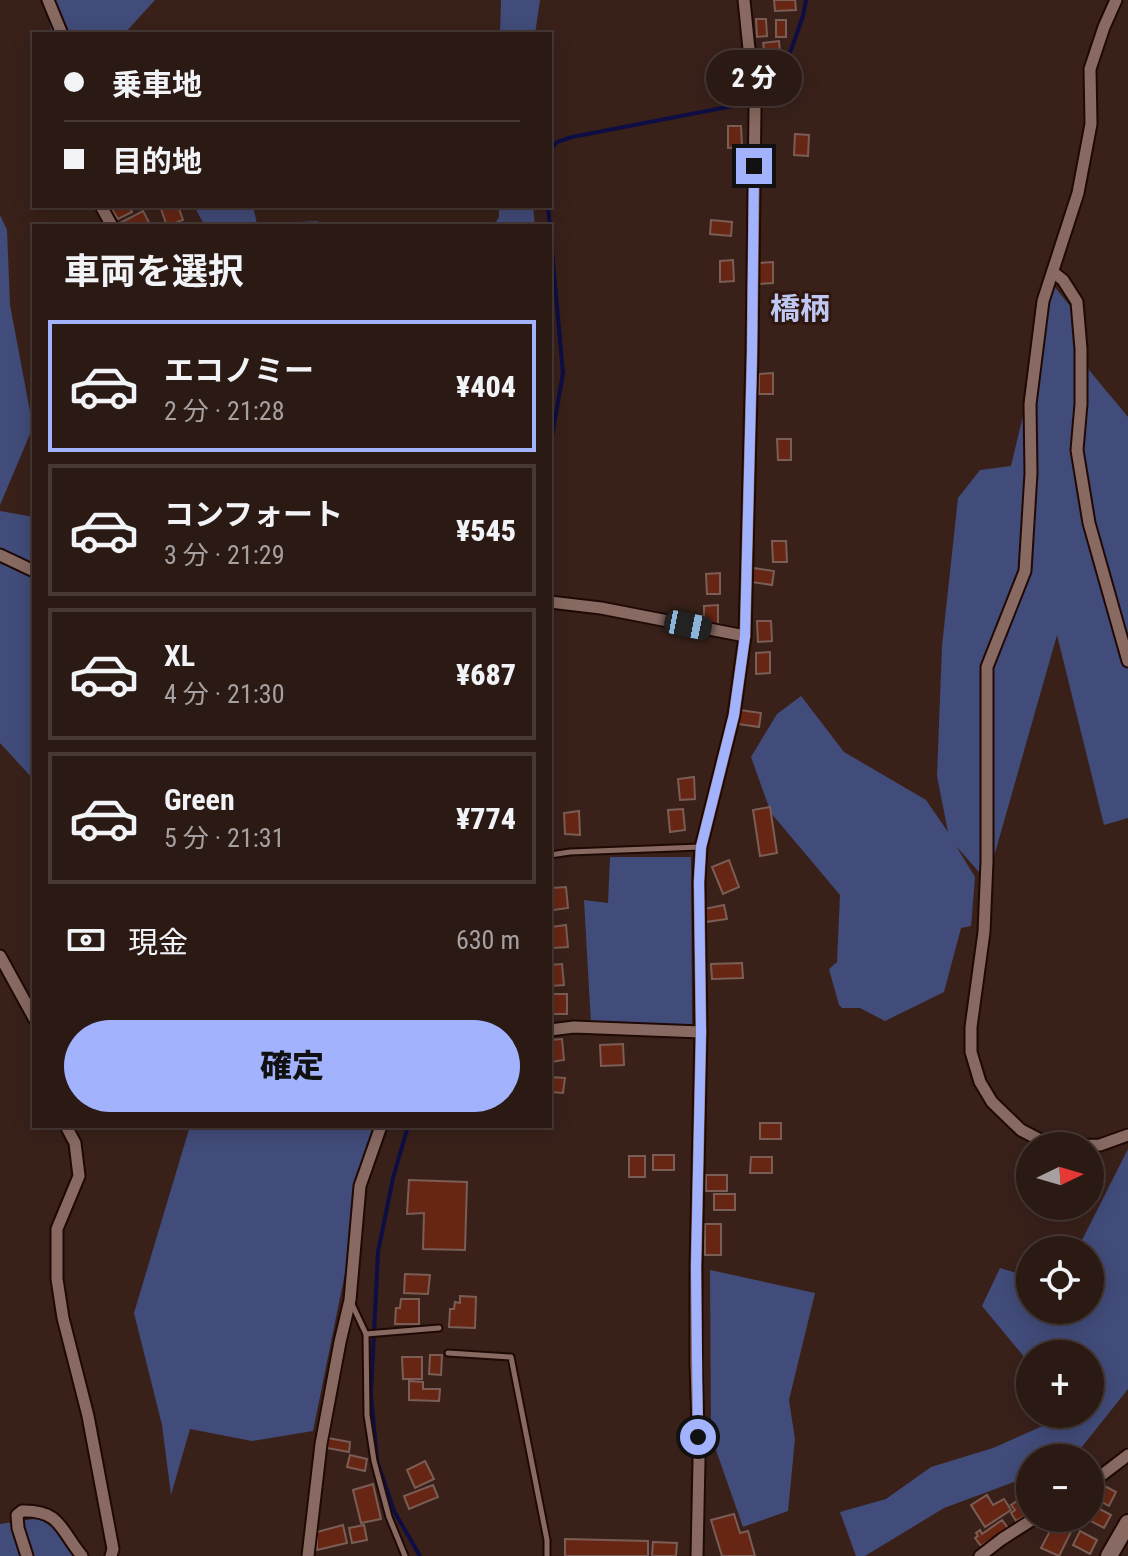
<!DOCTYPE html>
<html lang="ja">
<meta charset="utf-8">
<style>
body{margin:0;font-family:"Roboto Condensed","Noto Sans JP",sans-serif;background:#33221d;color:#f1f3f6;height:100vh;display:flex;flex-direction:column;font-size:30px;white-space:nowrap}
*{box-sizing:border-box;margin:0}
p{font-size:26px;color:#a6a0a0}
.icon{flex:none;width:44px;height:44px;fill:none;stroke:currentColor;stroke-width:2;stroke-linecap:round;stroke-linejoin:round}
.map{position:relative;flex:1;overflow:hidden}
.panel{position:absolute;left:32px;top:224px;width:520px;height:904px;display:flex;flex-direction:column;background:#2b1914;border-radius:0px;box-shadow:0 4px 20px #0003,0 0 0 2px #473834}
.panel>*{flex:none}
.top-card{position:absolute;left:32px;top:32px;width:520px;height:176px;border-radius:0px;box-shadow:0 4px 20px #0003,0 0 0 2px #473834;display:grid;align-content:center;height:176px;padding:0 32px;background:#2b1914}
.needle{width:52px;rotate:85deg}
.buttons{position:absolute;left:1016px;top:1132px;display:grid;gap:16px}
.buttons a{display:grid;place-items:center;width:88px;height:88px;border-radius:50%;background:#2b1914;box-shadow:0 4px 20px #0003,0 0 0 2px #473834;font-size:40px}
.end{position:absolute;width:36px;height:36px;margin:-18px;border:10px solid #a2b2fd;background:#111;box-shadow:0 0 0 4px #111}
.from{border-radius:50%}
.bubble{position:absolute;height:56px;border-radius:28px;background:#2b1914;box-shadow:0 4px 20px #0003,0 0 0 2px #473834;font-size:26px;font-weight:800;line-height:56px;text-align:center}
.car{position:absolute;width:24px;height:48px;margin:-24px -12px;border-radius:10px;box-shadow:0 0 6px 2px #0007;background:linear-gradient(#222 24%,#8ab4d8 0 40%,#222 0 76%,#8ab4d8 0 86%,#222 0)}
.top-card b{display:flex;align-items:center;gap:28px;height:76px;font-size:30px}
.top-card b+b{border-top:2px solid #473834}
.top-card i{width:20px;height:20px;background:#f1f3f6}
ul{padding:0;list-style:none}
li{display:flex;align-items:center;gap:24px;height:132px;margin:0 16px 12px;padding:0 16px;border:4px solid #473834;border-radius:0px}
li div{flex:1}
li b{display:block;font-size:30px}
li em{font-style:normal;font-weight:800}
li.active{border-color:#a2b2fd}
li>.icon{width:72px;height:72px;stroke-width:1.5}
h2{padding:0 32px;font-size:36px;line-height:96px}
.pay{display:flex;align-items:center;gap:20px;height:88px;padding:0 32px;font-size:30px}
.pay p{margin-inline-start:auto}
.action{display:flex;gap:16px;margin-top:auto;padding:16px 32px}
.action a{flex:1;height:92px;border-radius:48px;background:#a2b2fd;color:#111;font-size:32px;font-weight:800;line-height:92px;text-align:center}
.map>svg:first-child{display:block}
.green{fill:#424c7a}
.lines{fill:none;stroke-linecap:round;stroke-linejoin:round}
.stream{stroke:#0e0e45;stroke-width:4}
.building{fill:#672614;stroke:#7a5d55;stroke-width:2}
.lane-casing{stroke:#1f0904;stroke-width:9}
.street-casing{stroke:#1f0904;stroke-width:15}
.secondary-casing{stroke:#1f0904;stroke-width:20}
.lane{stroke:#886a62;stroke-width:5}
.street{stroke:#886a62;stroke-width:11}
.secondary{stroke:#886a62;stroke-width:16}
.route{stroke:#a2b2fd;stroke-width:10}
.labels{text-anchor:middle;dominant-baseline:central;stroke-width:6;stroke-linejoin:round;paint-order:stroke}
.neighbourhood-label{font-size:30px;font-weight:bold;fill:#bec8f2;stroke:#2f1710}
</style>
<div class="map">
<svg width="1128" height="1556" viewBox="0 0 1128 1556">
<rect width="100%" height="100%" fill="#39211a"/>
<g class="green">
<polygon points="44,0 155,0 124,34 52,34"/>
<polygon points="501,0 540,0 535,34 500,34"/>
<polygon points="194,206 253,206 257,224 318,221 319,226 205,226"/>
<polygon points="499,206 533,206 535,226 493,226 499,217"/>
<polygon points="0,215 7,230 10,305 33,427 0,505"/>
<polygon points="1054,286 1078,316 1089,370 1128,417 1128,818 1104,825 1057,635 987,881 956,846 975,877 971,926 961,928 944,992 885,1021 860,1008 842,1008 839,1005 829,969 837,962 840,895 771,813 751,757 777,714 801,696 844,752 926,800 948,832 937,776 942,646 958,498 980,470 1011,466"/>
<polygon points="0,511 34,517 34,780 0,743"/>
<polygon points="610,857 691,857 692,1024 591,1024 584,900 608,903"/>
<polygon points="190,1126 379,1126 360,1199 313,1431 252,1441 190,1429 171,1495 162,1425 134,1313"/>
<polygon points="1128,1149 1128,1389 1073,1458 1030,1458 1030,1476 944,1508 865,1556 856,1556 840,1512 886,1499 931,1467 993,1448 1054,1421 1059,1414 1090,1414 1090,1354 1030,1354 1030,1364 982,1306 1000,1268 1030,1277 1030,1310 1090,1310 1090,1250 1077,1250"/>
<polygon points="710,1270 815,1293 789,1400 795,1439 788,1511 743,1527 711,1436"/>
<polygon points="53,1516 84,1556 0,1556 0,1524"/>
</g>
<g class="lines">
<g class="stream">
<polyline points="550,150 557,142 572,137 738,105 778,76 791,50 803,16 806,0"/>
<polyline points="548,206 563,373 550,448"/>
<polyline points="408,1126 393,1178 378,1252 371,1394 377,1461 394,1511 420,1556"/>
</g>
</g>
<g class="building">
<polygon points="774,0 795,0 796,10 775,11"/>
<polygon points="756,19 766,19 767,36 757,37"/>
<rect x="776" y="20" width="10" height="17"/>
<polygon points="779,41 780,53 765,55 763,43"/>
<polygon points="728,126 741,126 742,147 728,148"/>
<polygon points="795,134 809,135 808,156 794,155"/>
<polygon points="110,206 129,206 132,212 118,219"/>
<polygon points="160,206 178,206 183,220 167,226"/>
<polygon points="143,211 151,226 119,226 118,224"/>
<polygon points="711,220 732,222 731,236 710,234"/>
<polygon points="733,260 734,281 720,282 720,261"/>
<polygon points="773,262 773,283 759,284 759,263"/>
<polygon points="773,373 773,394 759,394 759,374"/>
<polygon points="777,439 791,439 791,460 778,460"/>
<polygon points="772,541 786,541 787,562 773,562"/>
<polygon points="753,568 774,571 772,585 751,582"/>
<polygon points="720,573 720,594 707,594 706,574"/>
<polygon points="718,605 718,626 704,626 704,606"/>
<polygon points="757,621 771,621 772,641 758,642"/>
<polygon points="770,652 770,673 756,674 756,653"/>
<polygon points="740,710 761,713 759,727 738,724"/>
<polygon points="694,777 695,799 680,800 678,779"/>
<polygon points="770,807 777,853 760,856 753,810"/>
<polygon points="683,809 685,830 670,832 668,810"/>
<polygon points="579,811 580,835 565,834 564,813"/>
<polygon points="729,860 739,887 723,894 712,867"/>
<polygon points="566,887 568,908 553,910 551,888"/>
<polygon points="724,905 727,919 706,922 704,909"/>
<polygon points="566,925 568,947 553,948 551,927"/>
<polygon points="742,963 743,978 712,979 711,964"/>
<polygon points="562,964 564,985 550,986 550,965"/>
<rect x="550" y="994" width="17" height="20"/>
<polygon points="562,1039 564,1060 550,1062 550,1040"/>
<polygon points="623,1044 624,1065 601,1066 600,1045"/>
<polygon points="550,1077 565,1078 563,1093 550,1092"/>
<rect x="760" y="1123" width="21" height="16"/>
<rect x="653" y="1155" width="21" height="15"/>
<rect x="629" y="1156" width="16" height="21"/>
<polygon points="751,1157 772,1157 772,1173 750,1173"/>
<rect x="706" y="1175" width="21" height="16"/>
<polygon points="409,1180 467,1182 465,1250 423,1249 424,1213 407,1214"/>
<rect x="714" y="1194" width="21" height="16"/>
<rect x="705" y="1224" width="16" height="31"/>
<polygon points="405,1274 430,1275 428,1294 404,1293"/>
<polygon points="460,1296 476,1297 475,1328 449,1327 450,1309 454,1309 455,1302 460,1303"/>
<polygon points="401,1299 419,1299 419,1324 395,1324 396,1308 400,1308"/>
<polygon points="430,1355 442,1355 441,1375 429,1374"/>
<polygon points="402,1357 422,1357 422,1379 403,1379"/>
<polygon points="409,1381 423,1382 423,1389 440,1389 439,1401 409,1400"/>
<polygon points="328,1438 350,1442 349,1452 327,1448"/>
<polygon points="350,1455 367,1459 365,1471 347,1467"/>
<polygon points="425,1461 434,1479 415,1488 407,1470"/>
<polygon points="1099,1483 1116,1492 1109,1506 1092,1497"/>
<polygon points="373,1484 381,1519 361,1523 353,1490"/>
<polygon points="433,1485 438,1497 409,1509 404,1496"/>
<polygon points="987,1495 993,1505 1004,1499 1011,1510 985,1527 971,1505"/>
<polygon points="1026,1495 1030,1502 1030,1513 1016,1521 1011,1513 1015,1510 1011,1505"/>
<polygon points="1094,1506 1111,1515 1104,1528 1087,1519 1090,1518 1090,1513"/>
<polygon points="734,1514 740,1533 748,1531 755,1556 722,1556 711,1520"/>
<polygon points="1057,1518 1070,1524 1067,1530 1071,1532 1059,1556 1041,1548"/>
<polygon points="1002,1520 1008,1528 981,1546 975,1538 978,1536 976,1533 980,1530 982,1534"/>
<polygon points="343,1525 347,1543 317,1550 317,1532"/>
<polygon points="364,1525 367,1540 352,1543 349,1528"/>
<polygon points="1080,1531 1097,1540 1090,1554 1073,1545"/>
<polygon points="565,1539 648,1541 648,1556 565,1556"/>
<polygon points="653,1542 677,1543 676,1556 652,1556"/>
</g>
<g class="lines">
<defs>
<g id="lane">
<polyline points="550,855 570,852 700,847"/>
<polyline points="351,1302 366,1334 367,1415 374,1461 389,1517 405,1556"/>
<polyline points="366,1334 439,1328"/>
<polyline points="448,1353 511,1357 547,1540 547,1556"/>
</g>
<g id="street">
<polyline points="48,0 62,34"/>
<polyline points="1116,0 1104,27 1090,69 1091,124 1078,193 1043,301 1030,404 1031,473 1025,571 987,667 987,861 984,932 971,1027 971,1052 980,1082 992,1102 1021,1130 1044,1142 1068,1146 1100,1145 1128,1135"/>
<polyline points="101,206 112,226"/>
<polyline points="1053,272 1063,280 1077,302 1081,349 1081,404 1077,450 1089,523 1128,661"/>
<polyline points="0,555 34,571"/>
<polyline points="550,602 601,608 745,636"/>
<polyline points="0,956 34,1018"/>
<polyline points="550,1030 574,1027 701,1032"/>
<polyline points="66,1126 75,1143 79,1176 57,1229 57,1279 63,1318 88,1416 113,1549 111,1556"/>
<polyline points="1090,1484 1128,1455"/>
<path d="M27,1556L18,1528L17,1515L22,1511C61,1510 60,1530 82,1556"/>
<polyline points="308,1556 321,1444 340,1342 350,1300 360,1186 381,1126"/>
<polyline points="697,1556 699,1461 696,1364 696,1267 701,1032 699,882 701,847 734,715 745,636 752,354 755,108 744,0"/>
<polyline points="980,1556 1002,1539 1035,1518"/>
</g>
<polyline id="secondary" points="1109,1556 1128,1523"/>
</defs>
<use href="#lane" class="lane-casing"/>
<use href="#street" class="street-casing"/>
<use href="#secondary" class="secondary-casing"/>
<use href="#lane" class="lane"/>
<use href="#street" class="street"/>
<use href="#secondary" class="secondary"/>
</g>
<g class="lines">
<polyline class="route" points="698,1437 696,1267 701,1032 699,882 701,847 734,715 745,636 752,354 754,166"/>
</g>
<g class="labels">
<g class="neighbourhood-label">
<text x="800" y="308">橋柄</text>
</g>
</g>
</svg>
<div class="buttons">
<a><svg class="needle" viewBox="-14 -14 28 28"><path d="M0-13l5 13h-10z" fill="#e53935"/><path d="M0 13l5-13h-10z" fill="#a6a0a0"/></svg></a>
<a><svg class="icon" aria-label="locate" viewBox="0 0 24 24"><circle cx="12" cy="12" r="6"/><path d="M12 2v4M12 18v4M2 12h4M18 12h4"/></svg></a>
<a>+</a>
<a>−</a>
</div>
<i class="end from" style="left:698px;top:1437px"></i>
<i class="end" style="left:754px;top:166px"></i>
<div class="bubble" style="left:706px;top:50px;width:96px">2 分</div>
<i class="car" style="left:688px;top:625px;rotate:101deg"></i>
<div class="top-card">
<b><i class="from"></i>乗車地</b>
<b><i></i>目的地</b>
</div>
<section class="panel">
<h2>車両を選択</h2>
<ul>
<li class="active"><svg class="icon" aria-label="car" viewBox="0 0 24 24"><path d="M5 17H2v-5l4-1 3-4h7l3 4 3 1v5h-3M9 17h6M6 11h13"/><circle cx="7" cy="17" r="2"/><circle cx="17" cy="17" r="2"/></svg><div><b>エコノミー</b><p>2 分 · 21:28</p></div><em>¥404</em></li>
<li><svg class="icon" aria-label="car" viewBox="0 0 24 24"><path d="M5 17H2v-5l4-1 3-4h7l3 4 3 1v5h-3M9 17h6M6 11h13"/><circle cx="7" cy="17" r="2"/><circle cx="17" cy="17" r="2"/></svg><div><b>コンフォート</b><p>3 分 · 21:29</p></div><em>¥545</em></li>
<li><svg class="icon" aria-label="car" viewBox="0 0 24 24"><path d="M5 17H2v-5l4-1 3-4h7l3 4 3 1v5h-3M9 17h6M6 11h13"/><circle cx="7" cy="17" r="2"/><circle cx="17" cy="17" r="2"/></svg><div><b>XL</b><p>4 分 · 21:30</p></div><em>¥687</em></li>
<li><svg class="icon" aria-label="car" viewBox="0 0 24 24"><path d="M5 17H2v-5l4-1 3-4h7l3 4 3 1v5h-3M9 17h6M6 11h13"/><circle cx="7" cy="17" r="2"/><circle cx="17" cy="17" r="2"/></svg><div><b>Green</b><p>5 分 · 21:31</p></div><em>¥774</em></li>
</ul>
<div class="pay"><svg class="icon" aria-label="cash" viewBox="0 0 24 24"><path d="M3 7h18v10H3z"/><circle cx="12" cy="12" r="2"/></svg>現金<p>630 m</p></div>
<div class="action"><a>確定</a></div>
</section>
</div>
